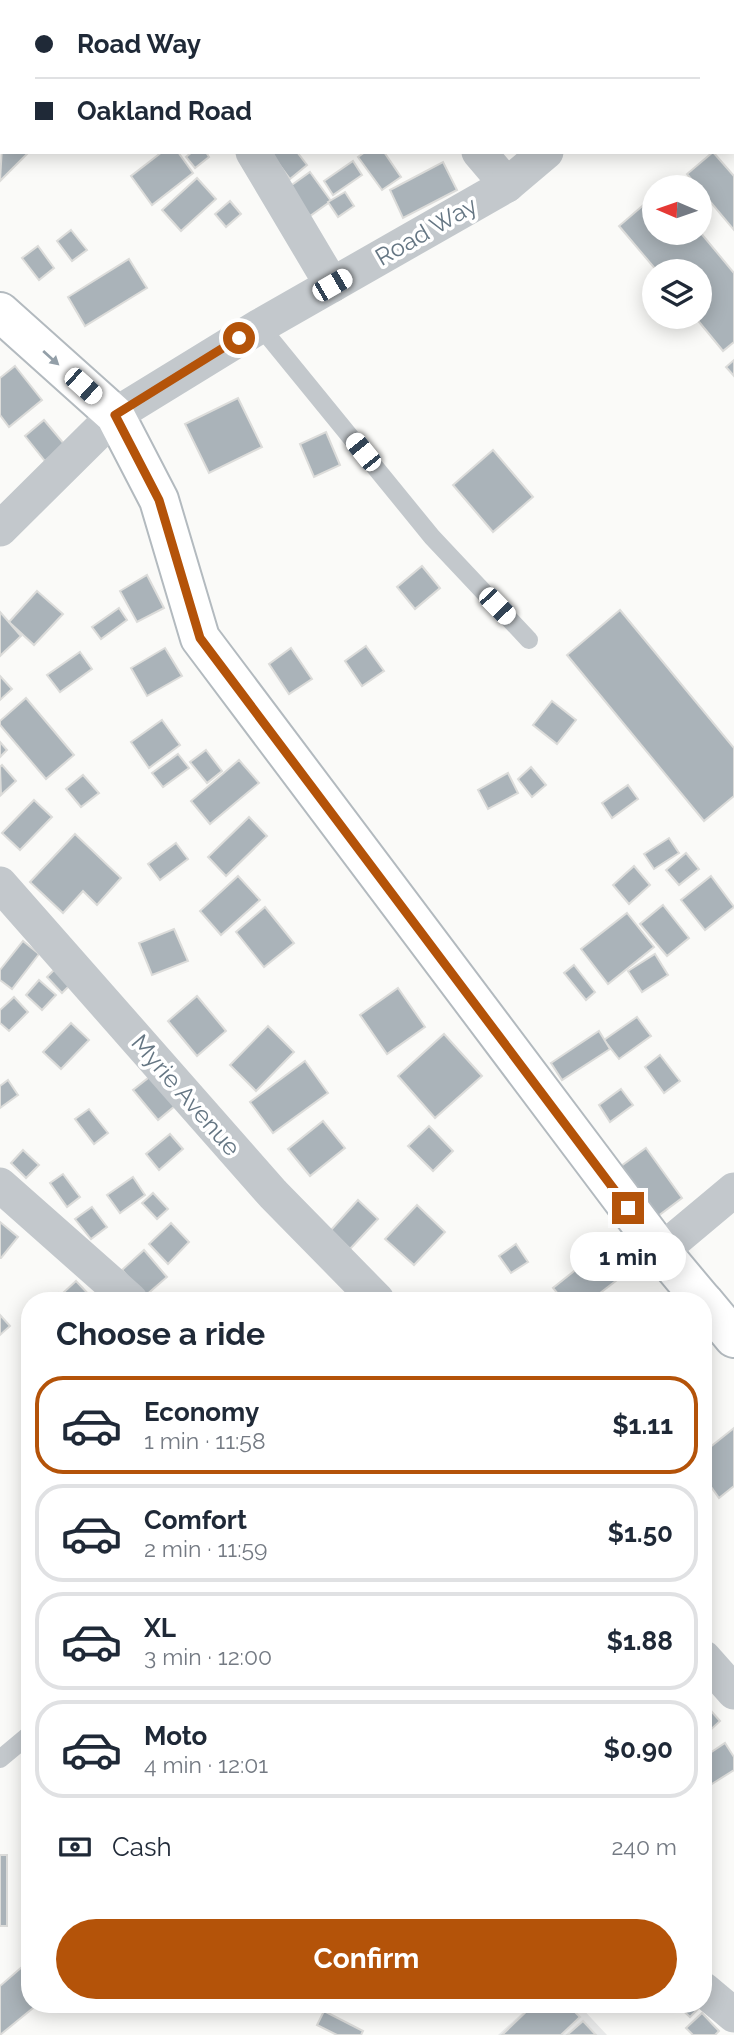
<!DOCTYPE html>
<meta charset="utf-8">
<style>
body{margin:0;font-family:Raleway,sans-serif;background:#f6f6f7;color:#1f2937;height:100vh;display:flex;flex-direction:column;font-size:26px;white-space:nowrap}
*{box-sizing:border-box;margin:0}
p{font-size:23px;color:#747a83}
.icon{flex:none;width:38px;height:38px;fill:none;stroke:currentColor;stroke-width:2;stroke-linecap:round;stroke-linejoin:round}
.map{position:relative;flex:1;overflow:hidden}
.sheet{position:absolute;left:21px;top:1292px;width:691px;height:721px;display:flex;flex-direction:column;background:#fff;border-radius:28px;box-shadow:0 4px 18px #0003}
.sheet>*{flex:none}
.guide{position:absolute;left:0px;top:0px;width:735px;height:154px;box-shadow:0 4px 18px #0003;display:grid;align-content:center;height:154px;padding:0 35px;background:#fff}
.needle{width:46px;rotate:272deg}
.fabs{position:absolute;left:642px;top:175px;display:grid;gap:14px}
.fabs a{display:grid;place-items:center;width:70px;height:70px;border-radius:50%;background:#fff;box-shadow:0 4px 18px #0003;font-size:35px}
.end{position:absolute;width:32px;height:32px;margin:-16px;border:9px solid #b45309;background:#fff;box-shadow:0 0 0 4px #fff}
.from{border-radius:50%}
.bubble{position:absolute;height:49px;border-radius:24px;background:#fff;box-shadow:0 4px 18px #0003;font-size:23px;font-weight:700;line-height:49px;text-align:center}
.car{position:absolute;width:21px;height:42px;margin:-21px -10px;border-radius:9px;box-shadow:0 0 5px 2px #0007;background:linear-gradient(#fff 24%,#345 0 40%,#fff 0 76%,#345 0 86%,#fff 0)}
.guide b{display:flex;align-items:center;gap:24px;height:66px;font-size:26px}
.guide b+b{border-top:2px solid #e0e1e3}
.guide i{width:18px;height:18px;background:#1f2937}
ul{padding:0;list-style:none}
li{display:flex;align-items:center;gap:21px;height:98px;margin:0 14px 10px;padding:0 21px;border:4px solid #e0e1e3;border-radius:28px}
li div{flex:1}
li b{display:block;font-size:26px}
li em{font-style:normal;font-weight:700}
li.current{border-color:#b45309}
li>.icon{width:63px;height:63px;stroke-width:1.5}
h2{padding:0 35px;font-size:32px;line-height:84px}
.pay{display:flex;align-items:center;gap:18px;height:77px;padding:0 35px;font-size:26px}
.pay p{margin-inline-start:auto}
.action{display:flex;gap:14px;margin-top:auto;padding:14px 35px}
.action a{flex:1;height:80px;border-radius:42px;background:#b45309;color:#fff;font-size:28px;font-weight:700;line-height:80px;text-align:center}
.map>svg:first-child{display:block}
.built{fill:#e8e9e9}
.building{fill:#aab3b9;stroke:#dcdcda;stroke-width:2}
.lines{fill:none;stroke-linecap:round;stroke-linejoin:round}
.secondary-casing{stroke:#b3babf;stroke-width:42}
.lane{stroke:#c3c8cc;stroke-width:18}
.street{stroke:#c3c8cc;stroke-width:35}
.secondary{stroke:#fff;stroke-width:38}
.oneway{fill:#939fa8}
.route{stroke:#b45309;stroke-width:9}
.labels{text-anchor:middle;dominant-baseline:central;stroke-width:7;stroke-linejoin:round;paint-order:stroke}
.street-label{font-size:24px;fill:#657683;stroke:#fff}
</style>
<div class="map">
<svg width="734" height="2035" viewBox="0 0 734 2035">
<rect width="100%" height="100%" fill="#fafaf8"/>
<polygon class="built" points="532,2004 578,2004 607,2035 498,2035"/>
<g class="building">
<polygon points="155,0 204,0 153,2"/>
<polygon points="244,0 291,0 242,2"/>
<polygon points="490,0 517,0 518,1 492,2"/>
<polygon points="0,16 2,18 2,49 0,47"/>
<polygon points="2,147 2,152 29,152 0,181"/>
<polygon points="162,152 178,152 193,173 152,205 131,176"/>
<polygon points="192,152 206,152 209,157 195,168 186,157"/>
<polygon points="270,152 297,152 307,165 290,179"/>
<polygon points="365,152 384,152 401,177 382,190 358,157"/>
<polygon points="713,152 734,176 734,230 687,174"/>
<polygon points="353,161 362,175 333,195 324,181"/>
<polygon points="443,162 457,190 403,218 390,190"/>
<polygon points="310,172 331,201 310,216 289,187"/>
<polygon points="197,178 216,199 181,231 162,210"/>
<polygon points="345,192 354,206 338,217 328,202"/>
<polygon points="654,196 654,233 700,232 734,273 734,342 723,351 695,317 700,317 700,271 657,271 619,226"/>
<polygon points="230,201 241,214 226,227 215,214"/>
<polygon points="71,230 87,250 72,261 57,241"/>
<polygon points="38,246 54,268 39,280 22,258"/>
<polygon points="129,259 147,288 85,326 68,297"/>
<polygon points="734,360 734,376 726,367"/>
<polygon points="15,366 42,400 9,427 0,415 0,378"/>
<polygon points="238,398 262,447 209,473 185,424"/>
<polygon points="44,420 65,445 45,461 25,436"/>
<polygon points="326,432 340,465 314,477 300,444"/>
<polygon points="493,450 533,497 493,532 453,485"/>
<polygon points="422,566 440,588 415,609 397,587"/>
<polygon points="147,575 164,608 137,622 120,591"/>
<polygon points="37,591 63,614 34,645 9,622"/>
<polygon points="119,608 127,620 101,639 92,627"/>
<polygon points="620,610 734,748 734,796 704,821 567,655"/>
<polygon points="0,612 21,636 0,656"/>
<polygon points="366,646 384,671 362,686 345,661"/>
<polygon points="165,648 182,676 147,696 131,668"/>
<polygon points="291,648 312,679 289,694 269,664"/>
<polygon points="80,652 92,669 60,692 47,675"/>
<polygon points="0,676 12,689 0,700"/>
<polygon points="26,698 74,755 46,779 0,725 0,721"/>
<polygon points="552,701 576,720 557,744 533,725"/>
<polygon points="162,720 180,745 149,768 131,742"/>
<polygon points="0,742 7,750 0,757"/>
<polygon points="206,750 222,771 207,783 190,762"/>
<polygon points="178,754 189,768 163,787 152,773"/>
<polygon points="239,760 259,783 210,824 191,801"/>
<polygon points="2,765 16,781 1,795 0,767"/>
<polygon points="531,767 546,785 532,797 518,779"/>
<polygon points="508,773 518,793 488,809 478,790"/>
<polygon points="83,775 99,793 81,807 66,789"/>
<polygon points="628,785 638,799 612,818 602,803"/>
<polygon points="34,800 52,817 20,850 2,833"/>
<polygon points="249,817 267,836 226,876 208,857"/>
<polygon points="75,834 121,878 97,905 83,891 63,913 30,882"/>
<polygon points="669,838 679,853 654,869 644,854"/>
<polygon points="176,843 188,859 160,880 148,864"/>
<polygon points="686,853 699,869 679,885 666,870"/>
<polygon points="634,866 650,885 629,904 613,885"/>
<polygon points="238,876 260,900 221,935 200,911"/>
<polygon points="711,876 734,907 705,930 681,900"/>
<polygon points="663,905 689,938 667,956 640,924"/>
<polygon points="265,907 294,943 264,967 236,932"/>
<polygon points="627,913 654,947 608,984 581,949"/>
<polygon points="174,929 188,961 152,975 139,943"/>
<polygon points="23,941 39,954 12,989 0,980 0,970"/>
<polygon points="655,954 668,975 642,992 628,971"/>
<polygon points="60,964 75,980 62,993 47,977"/>
<polygon points="574,965 595,992 586,1000 564,973"/>
<polygon points="39,980 56,995 42,1010 26,995"/>
<polygon points="398,988 425,1027 387,1054 360,1015"/>
<polygon points="197,996 226,1031 197,1056 168,1021"/>
<polygon points="14,997 28,1012 9,1031 0,1023 0,1010"/>
<polygon points="637,1017 651,1036 619,1059 604,1040"/>
<polygon points="71,1023 89,1040 61,1069 43,1052"/>
<polygon points="268,1026 294,1052 256,1091 230,1065"/>
<polygon points="599,1031 610,1049 562,1080 551,1063"/>
<polygon points="444,1034 482,1076 435,1118 398,1076"/>
<polygon points="660,1055 680,1081 664,1093 645,1067"/>
<polygon points="305,1061 328,1093 273,1133 250,1102"/>
<polygon points="152,1075 176,1105 158,1120 133,1090"/>
<polygon points="8,1080 18,1095 0,1108 0,1086"/>
<polygon points="621,1089 633,1105 610,1122 599,1105"/>
<polygon points="89,1109 108,1133 94,1144 75,1119"/>
<polygon points="323,1121 345,1148 310,1176 288,1149"/>
<polygon points="429,1126 453,1151 433,1171 408,1146"/>
<polygon points="170,1134 183,1149 159,1170 146,1154"/>
<polygon points="646,1148 682,1198 654,1219 617,1169"/>
<polygon points="23,1150 39,1165 26,1178 11,1163"/>
<polygon points="63,1174 80,1197 67,1207 50,1183"/>
<polygon points="133,1177 145,1195 120,1213 107,1195"/>
<polygon points="153,1193 168,1209 157,1219 142,1203"/>
<polygon points="358,1200 378,1219 350,1249 331,1230"/>
<polygon points="417,1205 445,1232 414,1265 385,1239"/>
<polygon points="92,1207 107,1227 91,1239 75,1219"/>
<polygon points="0,1222 18,1237 1,1258 0,1258"/>
<polygon points="171,1223 189,1242 168,1264 149,1244"/>
<polygon points="609,1243 630,1270 591,1300 563,1300 553,1288"/>
<polygon points="516,1244 528,1262 511,1273 499,1256"/>
<polygon points="144,1250 167,1277 145,1296 122,1270"/>
<polygon points="76,1281 94,1300 69,1300 63,1293"/>
<polygon points="58,1293 64,1300 48,1300"/>
<polygon points="0,1315 10,1326 0,1335"/>
<polygon points="734,1428 734,1486 719,1498 704,1477 704,1452"/>
<polygon points="26,1592 30,1592 30,1667 27,1667"/>
<polygon points="704,1703 720,1721 704,1736"/>
<polygon points="725,1743 734,1757 734,1770 704,1789 704,1757"/>
<rect x="0" y="1855" width="7" height="71"/>
<polygon points="30,1960 30,2004 38,2004 0,2035 0,1986"/>
<polygon points="534,2004 567,2004 580,2017 561,2035 502,2035"/>
<polygon points="676,2004 703,2004 690,2017"/>
<polygon points="324,2011 363,2031 361,2035 337,2035 317,2025"/>
<polygon points="702,2013 719,2031 715,2035 693,2035 686,2028"/>
<polygon points="583,2021 596,2035 567,2035"/>
</g>
<g class="lines">
<defs>
<g id="secondary">
<polyline points="0,312 115,415 159,500 200,638 661,1251 702,1300"/>
<polyline points="704,1302 734,1338"/>
</g>
</defs>
<use href="#secondary" class="secondary-casing"/>
<g class="lane">
<polyline points="260,326 432,537 529,640"/>
<polyline points="0,1759 30,1734"/>
</g>
<g class="street">
<polyline points="672,0 673,2"/>
<polyline points="92,2 94,0"/>
<polyline points="333,2 334,0"/>
<polyline points="724,2 726,0"/>
<polyline points="0,90 2,88"/>
<polyline points="733,114 734,115"/>
<polyline points="253,152 332,285"/>
<polyline points="479,152 507,185"/>
<polyline points="0,529 115,415 260,326 507,185 546,152"/>
<polyline points="0,884 273,1194 377,1300"/>
<polyline points="0,1185 130,1300"/>
<polyline points="661,1251 734,1190"/>
<polyline points="704,1658 734,1692"/>
<polyline points="704,1990 734,2015"/>
</g>
<use href="#secondary" class="secondary"/>
</g>
<defs><path id="oneway-solid" d="M-6-.8H1V-3.2L6.5 0L1 3.2V.8H-6Z" transform="scale(1.75)"/></defs>
<use class="oneway" href="#oneway-solid" transform="translate(51 358) rotate(42)"/>
<g class="lines">
<polyline class="route" points="239,338 115,415 159,500 200,638 628,1208"/>
</g>
<g class="labels">
<g class="street-label">
<text transform="translate(426 231) rotate(-30)">Road Way</text>
<text transform="translate(186 1095) rotate(49)">Myrie Avenue</text>
</g>
</g>
</svg>
<div class="fabs">
<a><svg class="needle" viewBox="-14 -14 28 28"><path d="M0-13l5 13h-10z" fill="#e53935"/><path d="M0 13l5-13h-10z" fill="#747a83"/></svg></a>
<a><svg class="icon" aria-label="layers" viewBox="0 0 24 24"><path d="M12 4l9 5-9 5-9-5zM3 14l9 5 9-5"/></svg></a>
</div>
<i class="end from" style="left:239px;top:338px"></i>
<i class="end" style="left:628px;top:1208px"></i>
<div class="bubble" style="left:570px;top:1232px;width:116px">1 min</div>
<i class="car" style="left:332px;top:285px;rotate:60deg"></i>
<i class="car" style="left:83px;top:386px;rotate:132deg"></i>
<i class="car" style="left:363px;top:452px;rotate:321deg"></i>
<i class="car" style="left:497px;top:606px;rotate:136deg"></i>
<div class="guide">
<b><i class="from"></i>Road Way</b>
<b><i></i>Oakland Road</b>
</div>
<section class="sheet">
<h2>Choose a ride</h2>
<ul>
<li class="current"><svg class="icon" aria-label="car" viewBox="0 0 24 24"><path d="M5 17H2v-5l4-1 3-4h7l3 4 3 1v5h-3M9 17h6M6 11h13"/><circle cx="7" cy="17" r="2"/><circle cx="17" cy="17" r="2"/></svg><div><b>Economy</b><p>1 min · 11:58</p></div><em>$1.11</em></li>
<li><svg class="icon" aria-label="car" viewBox="0 0 24 24"><path d="M5 17H2v-5l4-1 3-4h7l3 4 3 1v5h-3M9 17h6M6 11h13"/><circle cx="7" cy="17" r="2"/><circle cx="17" cy="17" r="2"/></svg><div><b>Comfort</b><p>2 min · 11:59</p></div><em>$1.50</em></li>
<li><svg class="icon" aria-label="car" viewBox="0 0 24 24"><path d="M5 17H2v-5l4-1 3-4h7l3 4 3 1v5h-3M9 17h6M6 11h13"/><circle cx="7" cy="17" r="2"/><circle cx="17" cy="17" r="2"/></svg><div><b>XL</b><p>3 min · 12:00</p></div><em>$1.88</em></li>
<li><svg class="icon" aria-label="car" viewBox="0 0 24 24"><path d="M5 17H2v-5l4-1 3-4h7l3 4 3 1v5h-3M9 17h6M6 11h13"/><circle cx="7" cy="17" r="2"/><circle cx="17" cy="17" r="2"/></svg><div><b>Moto</b><p>4 min · 12:01</p></div><em>$0.90</em></li>
</ul>
<div class="pay"><svg class="icon" aria-label="cash" viewBox="0 0 24 24"><path d="M3 7h18v10H3z"/><circle cx="12" cy="12" r="2"/></svg>Cash<p>240 m</p></div>
<div class="action"><a>Confirm</a></div>
</section>
</div>
